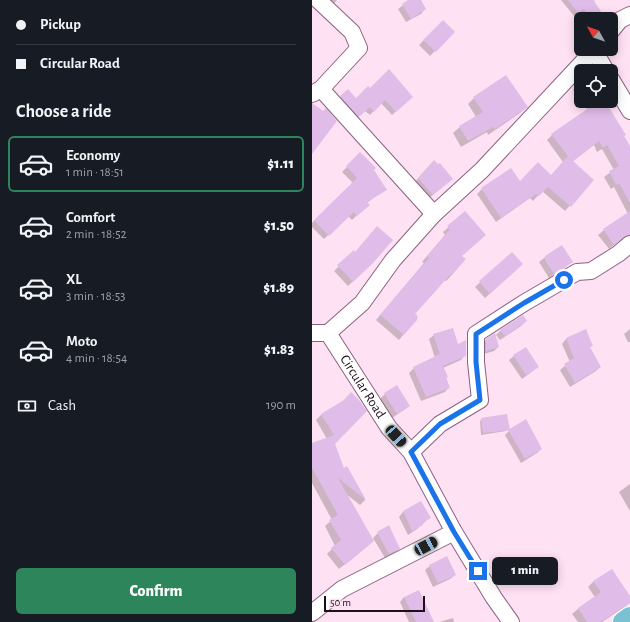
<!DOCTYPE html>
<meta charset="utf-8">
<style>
body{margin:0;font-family:"Alegreya Sans",sans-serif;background:#242831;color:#f1f3f6;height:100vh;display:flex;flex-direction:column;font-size:15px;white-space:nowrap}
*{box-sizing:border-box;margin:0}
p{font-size:13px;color:#9ea1a6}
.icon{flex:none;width:22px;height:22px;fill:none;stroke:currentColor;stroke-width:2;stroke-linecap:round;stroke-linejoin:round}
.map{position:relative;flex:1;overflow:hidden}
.drawer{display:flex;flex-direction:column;background:#171b24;width:312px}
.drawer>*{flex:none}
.top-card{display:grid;align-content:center;height:88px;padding:0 16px;background:#171b24}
.needle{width:26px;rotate:310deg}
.tools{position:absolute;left:262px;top:12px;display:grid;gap:8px}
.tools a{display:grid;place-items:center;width:44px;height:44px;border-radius:6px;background:#171b24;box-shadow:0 2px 10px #0003;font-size:20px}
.scale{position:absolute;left:12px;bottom:10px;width:101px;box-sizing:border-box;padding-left:4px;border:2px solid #200f1b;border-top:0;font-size:11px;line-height:14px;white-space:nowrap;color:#200f1b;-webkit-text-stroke:3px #ffe1f4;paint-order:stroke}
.end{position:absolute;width:18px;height:18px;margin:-9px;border:5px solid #1a73e8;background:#fff;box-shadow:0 0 0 2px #fff}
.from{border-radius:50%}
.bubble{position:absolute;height:28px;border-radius:6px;background:#171b24;box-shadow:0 2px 10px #0003;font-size:13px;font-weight:800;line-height:28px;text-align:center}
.car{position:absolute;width:12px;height:24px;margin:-12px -6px;border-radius:5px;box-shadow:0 0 3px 1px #0007;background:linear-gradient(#222 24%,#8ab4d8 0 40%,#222 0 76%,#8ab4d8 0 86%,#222 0)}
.top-card b{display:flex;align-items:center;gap:14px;height:38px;font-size:15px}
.top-card b+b{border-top:1px solid #363941}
.top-card i{width:10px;height:10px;background:#f1f3f6}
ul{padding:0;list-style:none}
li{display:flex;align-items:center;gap:12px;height:56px;margin:0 8px 6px;padding:0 8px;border:2px solid transparent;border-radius:6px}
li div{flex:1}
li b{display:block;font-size:15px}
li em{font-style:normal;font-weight:800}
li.selected{border-color:#2d865b}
li>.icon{width:36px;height:36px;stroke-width:1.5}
h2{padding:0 16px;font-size:18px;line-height:48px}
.pay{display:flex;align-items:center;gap:10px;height:44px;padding:0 16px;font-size:15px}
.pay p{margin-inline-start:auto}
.button{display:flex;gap:8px;margin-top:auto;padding:8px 16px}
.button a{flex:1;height:46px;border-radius:6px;background:#2d865b;color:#fff;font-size:16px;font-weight:800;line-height:46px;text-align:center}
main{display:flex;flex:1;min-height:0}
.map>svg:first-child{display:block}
.shadow{fill:#0003}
.building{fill:#dfbde8}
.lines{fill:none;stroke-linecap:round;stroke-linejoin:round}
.minor-casing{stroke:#8c617f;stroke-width:18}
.major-casing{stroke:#fff;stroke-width:22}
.minor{stroke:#fff;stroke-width:16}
.major{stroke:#7ac1d1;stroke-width:20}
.route{stroke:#1a73e8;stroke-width:5}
.labels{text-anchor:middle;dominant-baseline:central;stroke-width:4;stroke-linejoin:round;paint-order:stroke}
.street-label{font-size:14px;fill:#200f1b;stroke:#ffe1f4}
</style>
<main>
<section class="drawer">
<div class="top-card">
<b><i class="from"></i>Pickup</b>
<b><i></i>Circular Road</b>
</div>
<h2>Choose a ride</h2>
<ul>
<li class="selected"><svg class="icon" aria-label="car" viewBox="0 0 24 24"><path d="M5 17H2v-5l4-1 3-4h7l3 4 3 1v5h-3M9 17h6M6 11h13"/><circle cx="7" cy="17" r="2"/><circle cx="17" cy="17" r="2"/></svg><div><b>Economy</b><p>1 min · 18:51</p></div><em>$1.11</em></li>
<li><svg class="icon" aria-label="car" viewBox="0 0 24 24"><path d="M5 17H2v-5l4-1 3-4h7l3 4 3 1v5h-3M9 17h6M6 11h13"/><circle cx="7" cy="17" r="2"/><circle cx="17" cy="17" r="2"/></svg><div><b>Comfort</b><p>2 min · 18:52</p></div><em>$1.50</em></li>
<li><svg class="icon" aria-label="car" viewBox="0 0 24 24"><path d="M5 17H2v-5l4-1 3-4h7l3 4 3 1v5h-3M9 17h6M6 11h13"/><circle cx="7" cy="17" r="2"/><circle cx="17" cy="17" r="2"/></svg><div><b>XL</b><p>3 min · 18:53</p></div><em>$1.89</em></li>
<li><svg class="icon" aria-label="car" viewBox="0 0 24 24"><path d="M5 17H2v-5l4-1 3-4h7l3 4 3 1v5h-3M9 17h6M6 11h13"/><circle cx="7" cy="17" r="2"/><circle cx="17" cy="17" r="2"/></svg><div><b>Moto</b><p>4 min · 18:54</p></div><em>$1.83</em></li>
</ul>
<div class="pay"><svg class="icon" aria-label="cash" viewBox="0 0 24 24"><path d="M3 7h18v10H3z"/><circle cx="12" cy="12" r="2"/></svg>Cash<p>190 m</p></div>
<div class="button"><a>Confirm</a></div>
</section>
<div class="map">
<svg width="318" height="622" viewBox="0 0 318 622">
<rect width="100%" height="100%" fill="#ffe1f4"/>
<g class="shadow">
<polygon points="11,0 25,0 19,7"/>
<polygon points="98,0 108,0 113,9 109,14 94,22 86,9"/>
<polygon points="249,0 282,0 281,1 293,19 272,19 267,12 262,16"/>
<polygon points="131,21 142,32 118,56 107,45"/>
<polygon points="269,83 269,101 292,101 318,148 318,236 313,240 306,241 297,249 286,235 292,230 316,214 302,187 299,189 292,177 302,170 290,149 285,152 282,145 260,162 281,180 253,211 230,191 221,201 218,198 184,222 165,194 170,189 239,176 251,162 235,140 240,135 276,110 261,90"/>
<polygon points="58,89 95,101 80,115 69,103 58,115 53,111 42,120 25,101 29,97 44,99"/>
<polygon points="162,98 215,107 208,113 176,135 175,132 149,147 141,133 148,127 164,117 156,104"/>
<polygon points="48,154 61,169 73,189 55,203 56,205 40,220 36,216 12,239 0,227 0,223 41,183 30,172"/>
<polygon points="117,166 140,179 116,199 102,183"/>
<polygon points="153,213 149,256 153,259 139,276 134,281 132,280 102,314 106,317 87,340 64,320 112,263 110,262 133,235 131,232"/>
<polygon points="250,246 255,266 237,278 227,262 232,258"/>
<polygon points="42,252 60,263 36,286 22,271"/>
<polygon points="200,253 205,269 173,298 163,287"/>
<polygon points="214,321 209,326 188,340 184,335 189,330"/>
<polygon points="318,329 318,342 316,342 312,334"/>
<polygon points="273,331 280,346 277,348 288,367 284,371 258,387 248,370 258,362 250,344 254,339"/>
<polygon points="122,335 153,355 149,360 131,368 137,387 133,392 109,401 97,373 102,368 123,358 117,339"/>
<polygon points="174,340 186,347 182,351 169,355 169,345"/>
<polygon points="202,356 226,367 210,379 197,360"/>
<polygon points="73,394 97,406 92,410 80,418 68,399"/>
<polygon points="32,401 21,444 31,469 35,467 53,500 48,505 34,494 55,546 27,569 15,554 23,546 13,526 20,520 0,483 0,444 15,439 4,420 9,415"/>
<polygon points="170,419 196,429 194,431 169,435 168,421"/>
<polygon points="197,431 229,449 225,453 209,463 193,435"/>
<polygon points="318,484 318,511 307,492"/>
<polygon points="109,502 117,518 105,529 96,535 87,517 91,512"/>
<polygon points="66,533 87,549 82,553 73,558 61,538"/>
<polygon points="118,566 143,575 138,579 121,587 113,570"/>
<polygon points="282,581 318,598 318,602 314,606 290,622 266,622 260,614 266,609 283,597 276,587"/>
<polygon points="92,597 121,622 97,622 88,602"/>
<polygon points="141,618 142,622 127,622"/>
</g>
<g class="building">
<polygon points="96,0 109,0 114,9 99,19 90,4"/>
<polygon points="256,0 283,0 282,1 294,19 278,19 272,9 266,13"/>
<polygon points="131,20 143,32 124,52 111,40"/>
<polygon points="77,69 101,97 84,112 73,100 62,112 58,107 47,117 28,96 36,89 44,98 56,86 58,88"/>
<polygon points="194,75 216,107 183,129 181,127 156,141 147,126 171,112 161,97"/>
<polygon points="278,101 293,101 314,135 312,136 318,146 318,203 307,183 304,185 297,171 307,166 295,145 291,148 287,141 261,161 282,180 259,207 236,187 227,196 224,194 189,218 169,188 199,168 208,181 226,162 239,175 256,156 239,134 281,105"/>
<polygon points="0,103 11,111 14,108 25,121 0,154"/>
<polygon points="48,152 64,168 62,170 75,190 55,202 58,205 45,216 42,212 17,236 2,220 45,178 34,166"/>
<polygon points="122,160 126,164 128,163 141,179 121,195 106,178"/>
<polygon points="153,211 174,235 150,256 154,259 139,276 138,275 103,314 105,315 105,320 92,335 68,315 117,258 115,256 138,229 135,226"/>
<polygon points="318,211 318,235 312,237 302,245 291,229"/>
<polygon points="65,226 81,240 61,263 41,282 25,265 42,250 43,252"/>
<polygon points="250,245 261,262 242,274 233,260 233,256"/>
<polygon points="200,252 211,264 178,294 167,281"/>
<polygon points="211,315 215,321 193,336 188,330"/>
<polygon points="141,328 146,344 154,340 154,356 131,366 136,377 134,378 138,388 114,397 101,367 128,354 121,334"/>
<polygon points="274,329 281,346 278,347 289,367 263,383 252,364 262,358 254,338"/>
<polygon points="183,333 187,347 174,351 174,339"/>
<polygon points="214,347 227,367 214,375 201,355"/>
<polygon points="85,385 98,406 85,414 72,393"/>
<polygon points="39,392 47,400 55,411 23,444 32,468 35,466 54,500 26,478 62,541 33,565 19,548 29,540 17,520 26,515 0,468 0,443 22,435 9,414 32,400"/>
<polygon points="195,414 198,430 171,433 169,418"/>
<polygon points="214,419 230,449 213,459 196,430"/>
<polygon points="109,501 119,518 110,523 111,525 100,531 91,511"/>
<polygon points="77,525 88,549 77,554 65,532"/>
<polygon points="135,556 144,575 126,583 117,565"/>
<polygon points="300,569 318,596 318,603 288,622 275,622 266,608 289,592 281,581"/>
<polygon points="107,590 122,622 104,622 92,597"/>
</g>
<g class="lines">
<defs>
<g id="minor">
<polyline points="299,31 308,20 318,15"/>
<polyline points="282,50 294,71"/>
<polyline points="299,79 318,111"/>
<polyline points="9,89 122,214"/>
<polyline points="0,94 9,89 47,48 40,32 6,0"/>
<polyline points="0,333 16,333 50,303 81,260 122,214 170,170 283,49"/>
<path id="s1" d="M16,333L77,428L99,452L142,532L182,598L199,622"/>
<polyline points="99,452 128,424 168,400 164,362 164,334 212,303 265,272 279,271 306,254 318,244"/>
<polyline points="0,613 30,589 142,532"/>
</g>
<polyline id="major" points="311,622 318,617"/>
</defs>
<use href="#minor" class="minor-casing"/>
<use href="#major" class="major-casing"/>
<use href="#minor" class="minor"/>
<use href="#major" class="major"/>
</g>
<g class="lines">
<polyline class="route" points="166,571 142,532 99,452 128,424 168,400 164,362 164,334 212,303 252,280"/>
</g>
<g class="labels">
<g class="street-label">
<text stroke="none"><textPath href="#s1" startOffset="64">Circular Road</textPath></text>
</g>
</g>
</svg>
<div class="tools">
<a><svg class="needle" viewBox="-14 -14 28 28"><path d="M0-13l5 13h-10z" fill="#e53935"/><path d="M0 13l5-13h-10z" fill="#9ea1a6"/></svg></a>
<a><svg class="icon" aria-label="locate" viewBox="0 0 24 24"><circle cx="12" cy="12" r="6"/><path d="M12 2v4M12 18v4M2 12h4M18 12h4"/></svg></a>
</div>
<div class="scale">50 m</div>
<i class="end from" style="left:252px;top:280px"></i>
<i class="end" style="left:166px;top:571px"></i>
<div class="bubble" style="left:180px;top:557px;width:66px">1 min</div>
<i class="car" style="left:84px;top:436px;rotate:138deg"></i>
<i class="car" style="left:114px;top:546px;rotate:62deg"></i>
</div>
</main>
